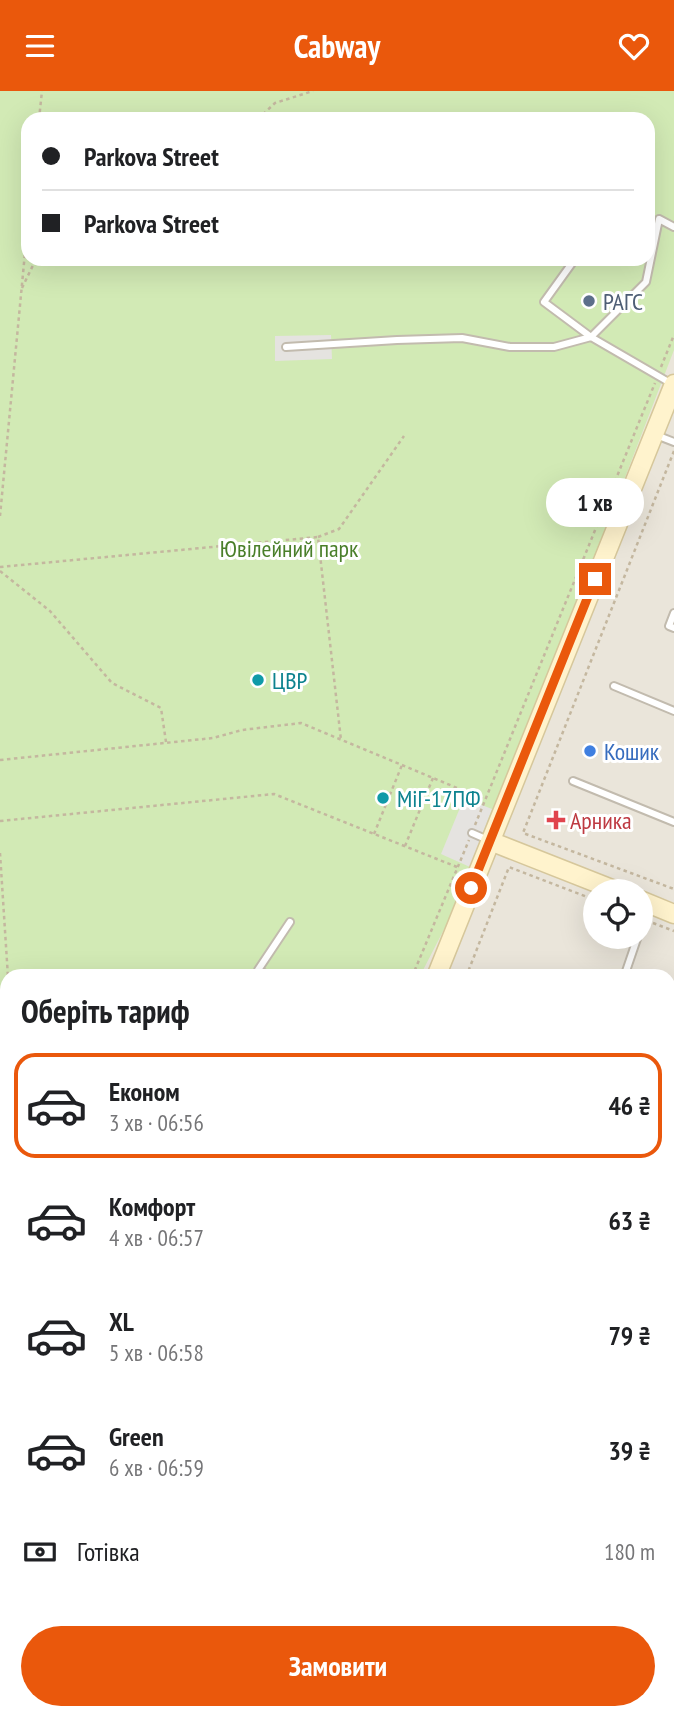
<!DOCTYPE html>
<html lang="uk">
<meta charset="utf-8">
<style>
body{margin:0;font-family:"PT Sans Narrow",sans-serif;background:#f6f6f6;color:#202124;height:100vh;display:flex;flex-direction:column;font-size:26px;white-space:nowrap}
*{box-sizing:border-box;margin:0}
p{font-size:23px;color:#757577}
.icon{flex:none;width:38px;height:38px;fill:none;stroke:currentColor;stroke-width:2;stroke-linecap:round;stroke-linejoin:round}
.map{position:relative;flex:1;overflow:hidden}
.panel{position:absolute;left:0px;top:878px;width:676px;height:751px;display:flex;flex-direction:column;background:#fff;border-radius:21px 21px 0 0;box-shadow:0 7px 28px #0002}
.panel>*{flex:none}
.guide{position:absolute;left:21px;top:21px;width:634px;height:154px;border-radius:21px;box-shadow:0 7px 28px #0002;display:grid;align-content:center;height:154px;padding:0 21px;background:#fff}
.fabs{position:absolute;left:583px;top:788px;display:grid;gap:14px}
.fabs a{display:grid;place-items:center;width:70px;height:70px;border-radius:50%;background:#fff;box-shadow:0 7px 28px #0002;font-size:35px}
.end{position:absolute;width:32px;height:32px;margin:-16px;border:9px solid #ea580c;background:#fff;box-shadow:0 0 0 4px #fff}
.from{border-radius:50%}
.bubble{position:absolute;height:49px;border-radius:24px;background:#fff;box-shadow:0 7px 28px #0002;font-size:23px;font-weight:700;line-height:49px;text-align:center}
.guide b{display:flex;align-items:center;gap:24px;height:66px;font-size:26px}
.guide b+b{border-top:2px solid #e0e0e0}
.guide i{width:18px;height:18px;background:#202124}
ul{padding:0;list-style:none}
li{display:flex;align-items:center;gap:21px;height:105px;margin:0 14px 10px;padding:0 7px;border:4px solid transparent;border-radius:21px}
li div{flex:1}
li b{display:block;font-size:26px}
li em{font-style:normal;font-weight:700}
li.current{border-color:#ea580c}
li>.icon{width:63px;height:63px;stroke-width:1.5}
h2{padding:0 21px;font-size:32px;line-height:84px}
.pay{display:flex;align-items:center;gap:18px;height:77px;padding:0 21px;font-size:26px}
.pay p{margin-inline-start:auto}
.action{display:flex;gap:14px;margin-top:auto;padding:14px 21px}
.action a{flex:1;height:80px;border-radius:42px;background:#ea580c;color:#fff;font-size:28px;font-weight:700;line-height:80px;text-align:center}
header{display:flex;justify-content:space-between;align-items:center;height:91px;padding:0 21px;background:#ea580c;color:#fff;font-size:32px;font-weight:700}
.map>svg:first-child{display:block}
.residential{fill:#eae5da;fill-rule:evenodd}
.education{fill:#efe8d6}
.park{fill:#d2eab5;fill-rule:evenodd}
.parking{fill:#e5e3e0}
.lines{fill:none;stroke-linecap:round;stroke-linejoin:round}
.lane-casing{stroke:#c2bbae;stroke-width:10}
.secondary-casing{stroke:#d6c79b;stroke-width:21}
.path{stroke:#c4b79f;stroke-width:2.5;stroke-dasharray:3.5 3.5;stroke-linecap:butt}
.lane{stroke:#fff;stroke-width:6}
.secondary{stroke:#fff3cd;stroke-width:18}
.route{stroke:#ea580c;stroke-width:9}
.service-dot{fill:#5c6f8a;stroke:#fff;stroke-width:2.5}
.culture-dot{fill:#0f9aa8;stroke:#fff;stroke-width:2.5}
.shop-dot{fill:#3f7fe0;stroke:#fff;stroke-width:2.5}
.health-dot{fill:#e0444e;stroke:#fff;stroke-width:2.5}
.labels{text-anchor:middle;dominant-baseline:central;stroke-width:6;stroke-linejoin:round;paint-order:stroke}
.service-label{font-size:24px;fill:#4e5e75;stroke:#fff;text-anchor:start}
.park-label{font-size:24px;fill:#4a7f2a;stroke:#fff}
.culture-label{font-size:24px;fill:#0d838f;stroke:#fff;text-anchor:start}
.shop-label{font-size:24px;fill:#366cbe;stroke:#fff;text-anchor:start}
.health-label{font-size:24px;fill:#be3a42;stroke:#fff;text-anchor:start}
</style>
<header><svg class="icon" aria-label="menu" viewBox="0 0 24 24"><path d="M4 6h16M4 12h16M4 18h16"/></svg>Cabway<svg class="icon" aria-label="heart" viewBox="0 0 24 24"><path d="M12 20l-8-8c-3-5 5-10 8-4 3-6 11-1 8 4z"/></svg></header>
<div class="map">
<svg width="674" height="1629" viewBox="0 0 674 1629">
<rect width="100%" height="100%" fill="#f6f3ec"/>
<g class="residential">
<path d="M674,192V1629H260L244,1622H668V886L409,885ZM595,800H640V845H595Z"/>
<polygon points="0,1558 7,1561 7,1622 132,1622 130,1629 0,1629"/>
</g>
<polygon class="education" points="669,1192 674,1195 674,1353 668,1350"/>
<path class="park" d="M0,0H674V259L473,782L420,885L7,886V1387L0,1382ZM28,28H648V168H28Z"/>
<g class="parking">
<polygon points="331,244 332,268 275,270 275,245"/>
<polygon points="464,707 492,718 470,776 441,763"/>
</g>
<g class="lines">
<defs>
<g id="lane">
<polyline points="575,168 544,211 591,246 646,191 659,128 674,136"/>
<polyline points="286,256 397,249 462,247 510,256 554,256 591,246 672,293"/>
<polyline points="656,344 674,351"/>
<polyline points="674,522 669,535 674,537"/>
<polyline points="614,595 674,620"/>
<polyline points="573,690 674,731"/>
<polyline points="472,742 488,749"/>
<polyline points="640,838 649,815"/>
<polyline points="271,886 258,879 290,831"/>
<polyline points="624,886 638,845"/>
<polyline points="668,930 674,933"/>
<polyline points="668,1096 674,1083"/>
<polyline points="668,1138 674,1140"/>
<polyline points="668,1398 674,1401"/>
<polyline points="0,1415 7,1415"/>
<polyline points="668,1442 674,1444"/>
<polyline points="0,1569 7,1554"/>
<polyline points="466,1622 482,1629"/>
<polyline points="647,1622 664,1629"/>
</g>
<g id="secondary">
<polyline points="490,750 617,800"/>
<polyline points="640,809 674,823"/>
<polyline points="436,886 674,293"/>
<polyline points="0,1543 7,1545"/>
<polyline points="222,1622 240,1629"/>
<polyline points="138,1629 140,1622"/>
</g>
</defs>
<use href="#lane" class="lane-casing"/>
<use href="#secondary" class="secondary-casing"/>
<g class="path">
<polyline points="39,28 42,0"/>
<polyline points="258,28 275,12 313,0"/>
<polyline points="22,197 36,168"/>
<polyline points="661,276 674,244"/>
<polyline points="674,360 523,742 674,798"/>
<polyline points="0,425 28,130"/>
<polyline points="318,446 339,438 404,345"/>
<polyline points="0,476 318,446 341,649"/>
<polyline points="0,480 50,520 112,592 161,617 166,651"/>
<polyline points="0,669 213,647 242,639 301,632 486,709"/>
<polyline points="0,730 274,703 457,776"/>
<polyline points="475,734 655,292"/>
<polyline points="374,743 402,674"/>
<polyline points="405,755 433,687"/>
<polyline points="0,762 8,886"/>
<polyline points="653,832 674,840"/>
<polyline points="412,886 469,749"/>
<polyline points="466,886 509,776 595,809"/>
<polyline points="0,905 7,895"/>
<polyline points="0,1026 7,1037"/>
<polyline points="0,1052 7,1053"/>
<polyline points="0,1058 7,1056"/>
<polyline points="0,1120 7,1126"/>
<polyline points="0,1218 7,1198"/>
<polyline points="0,1328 7,1371"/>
<polyline points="7,1382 7,1388"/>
<polyline points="668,1476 674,1472"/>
<polyline points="668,1505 674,1492"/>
<polyline points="297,1622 313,1629"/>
<polyline points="153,1625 163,1629"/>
<polyline points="114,1629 117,1622"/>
<polyline points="171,1629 173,1622"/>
<polyline points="565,1629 567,1622"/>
</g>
<use href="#lane" class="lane"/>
<use href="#secondary" class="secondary"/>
</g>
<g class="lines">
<polyline class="route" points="471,797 595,488"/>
</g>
<circle class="service-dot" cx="589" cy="210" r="7"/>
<g class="culture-dot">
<circle cx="258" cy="589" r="7"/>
<circle cx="383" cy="707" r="7"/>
</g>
<circle class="shop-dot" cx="590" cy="660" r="7"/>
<path class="health-dot" d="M552.5 718.5h7v7h7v7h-7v7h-7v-7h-7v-7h7z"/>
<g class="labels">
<g class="service-label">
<text x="603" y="210">РАГС</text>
</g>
<g class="park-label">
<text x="289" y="457">Ювілейний парк</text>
</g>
<g class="culture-label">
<text x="272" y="589">ЦВР</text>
<text x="397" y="707">МіГ-17ПФ</text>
</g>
<g class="shop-label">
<text x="604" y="660">Кошик</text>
</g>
<g class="health-label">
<text x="570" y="729">Арника</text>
</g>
</g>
</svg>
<div class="fabs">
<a><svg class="icon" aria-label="locate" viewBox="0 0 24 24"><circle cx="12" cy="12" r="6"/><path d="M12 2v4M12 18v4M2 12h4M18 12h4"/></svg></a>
</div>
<i class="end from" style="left:471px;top:797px"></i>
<i class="end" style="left:595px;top:488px"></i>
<div class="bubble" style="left:546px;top:387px;width:98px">1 хв</div>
<div class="guide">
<b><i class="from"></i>Parkova Street</b>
<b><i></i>Parkova Street</b>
</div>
<section class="panel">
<h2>Оберіть тариф</h2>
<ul>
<li class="current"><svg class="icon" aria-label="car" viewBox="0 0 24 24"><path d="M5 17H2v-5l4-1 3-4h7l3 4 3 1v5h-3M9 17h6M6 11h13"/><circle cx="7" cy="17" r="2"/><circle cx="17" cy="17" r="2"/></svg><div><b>Економ</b><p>3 хв · 06:56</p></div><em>46 ₴</em></li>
<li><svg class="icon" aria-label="car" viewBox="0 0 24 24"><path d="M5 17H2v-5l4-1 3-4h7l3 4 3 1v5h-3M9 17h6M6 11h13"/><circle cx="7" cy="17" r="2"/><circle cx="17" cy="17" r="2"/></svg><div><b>Комфорт</b><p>4 хв · 06:57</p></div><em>63 ₴</em></li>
<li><svg class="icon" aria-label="car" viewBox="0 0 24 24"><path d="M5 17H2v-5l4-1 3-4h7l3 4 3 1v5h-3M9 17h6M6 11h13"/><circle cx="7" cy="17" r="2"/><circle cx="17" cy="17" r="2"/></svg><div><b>XL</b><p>5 хв · 06:58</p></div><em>79 ₴</em></li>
<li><svg class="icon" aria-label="car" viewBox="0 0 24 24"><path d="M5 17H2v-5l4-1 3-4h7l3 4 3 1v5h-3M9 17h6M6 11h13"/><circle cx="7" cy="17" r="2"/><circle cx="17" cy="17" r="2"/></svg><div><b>Green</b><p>6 хв · 06:59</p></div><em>39 ₴</em></li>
</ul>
<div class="pay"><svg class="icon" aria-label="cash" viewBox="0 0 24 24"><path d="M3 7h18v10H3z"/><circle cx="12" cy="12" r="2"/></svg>Готівка<p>180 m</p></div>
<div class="action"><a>Замовити</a></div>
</section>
</div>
